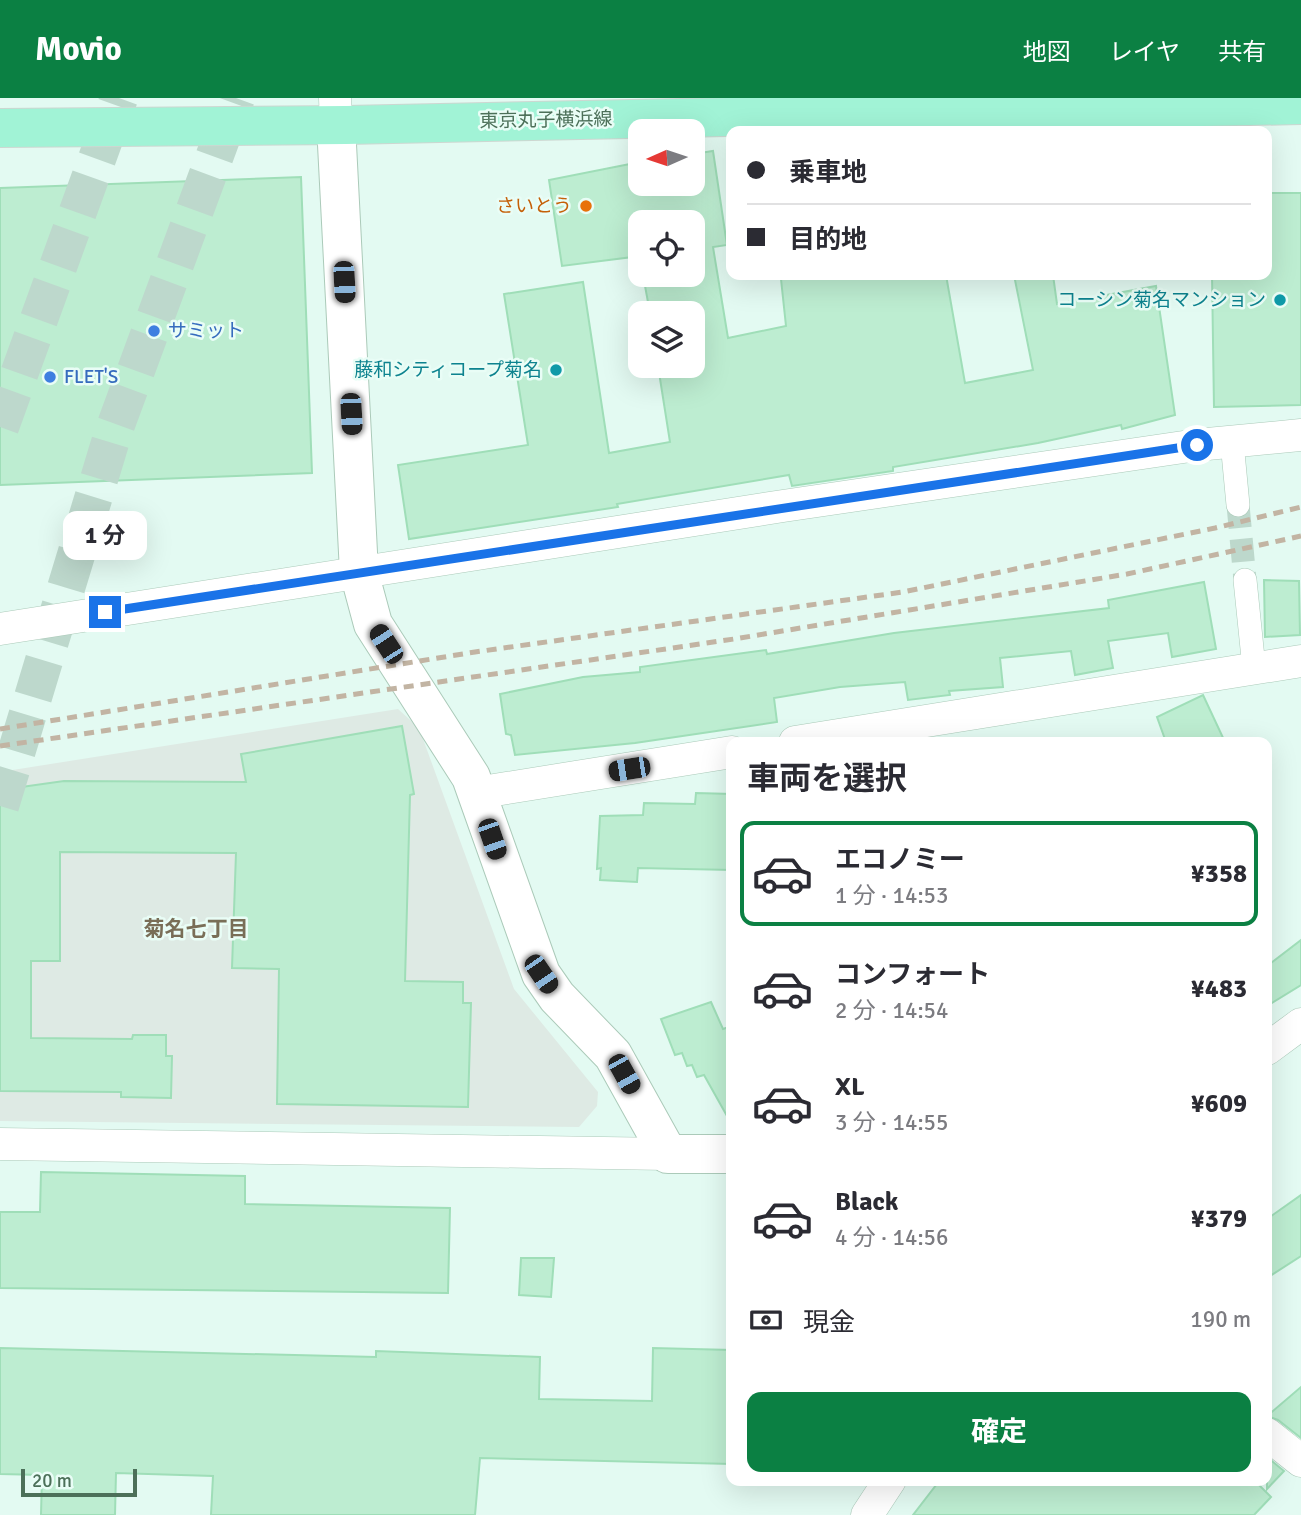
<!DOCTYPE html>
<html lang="ja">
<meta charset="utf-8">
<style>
body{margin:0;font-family:Signika,"Noto Sans JP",sans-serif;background:#f2f2f3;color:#2b2b33;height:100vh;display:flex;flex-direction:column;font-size:26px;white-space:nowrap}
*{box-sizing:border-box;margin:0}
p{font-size:23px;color:#7c7c81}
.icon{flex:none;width:38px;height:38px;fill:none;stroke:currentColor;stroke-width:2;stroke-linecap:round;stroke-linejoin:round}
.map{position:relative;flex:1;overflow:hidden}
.details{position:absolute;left:726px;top:639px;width:546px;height:749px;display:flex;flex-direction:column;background:#fff;border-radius:14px;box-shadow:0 7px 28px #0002}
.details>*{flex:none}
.banner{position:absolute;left:726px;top:28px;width:546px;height:154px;border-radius:14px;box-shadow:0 7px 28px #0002;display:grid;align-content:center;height:154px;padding:0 21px;background:#fff}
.needle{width:46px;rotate:267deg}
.buttons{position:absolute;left:628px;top:21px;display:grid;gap:14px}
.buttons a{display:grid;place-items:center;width:77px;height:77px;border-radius:14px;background:#fff;box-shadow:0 7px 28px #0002;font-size:35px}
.scale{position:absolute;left:21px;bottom:18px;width:116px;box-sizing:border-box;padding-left:7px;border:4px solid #4c7059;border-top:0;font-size:19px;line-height:24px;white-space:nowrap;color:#4c7059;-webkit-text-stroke:5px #e9fdf6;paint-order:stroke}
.end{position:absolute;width:32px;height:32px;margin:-16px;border:9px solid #1a73e8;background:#fff;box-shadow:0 0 0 4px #fff}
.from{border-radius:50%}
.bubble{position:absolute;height:49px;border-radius:14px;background:#fff;box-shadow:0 7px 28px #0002;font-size:23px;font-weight:700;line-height:49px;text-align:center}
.car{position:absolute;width:21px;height:42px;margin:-21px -10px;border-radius:9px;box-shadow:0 0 5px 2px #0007;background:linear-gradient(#222 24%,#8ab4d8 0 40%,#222 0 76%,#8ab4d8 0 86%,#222 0)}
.banner b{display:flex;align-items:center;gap:24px;height:66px;font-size:26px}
.banner b+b{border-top:2px solid #e1e1e2}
.banner i{width:18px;height:18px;background:#2b2b33}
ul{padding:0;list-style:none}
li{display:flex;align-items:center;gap:21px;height:105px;margin:0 14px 10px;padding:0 7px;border:4px solid transparent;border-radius:14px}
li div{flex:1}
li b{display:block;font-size:26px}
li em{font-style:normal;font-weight:700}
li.on{border-color:#0b8043}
li>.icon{width:63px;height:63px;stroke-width:1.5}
h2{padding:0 21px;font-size:32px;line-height:84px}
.pay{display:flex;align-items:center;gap:18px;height:77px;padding:0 21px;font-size:26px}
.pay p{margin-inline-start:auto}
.action{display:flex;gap:14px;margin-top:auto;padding:14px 21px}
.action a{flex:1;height:80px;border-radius:14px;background:#0b8043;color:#fff;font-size:28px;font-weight:700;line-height:80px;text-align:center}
header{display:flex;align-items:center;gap:42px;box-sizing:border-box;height:98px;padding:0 35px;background:#0b8043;color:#fff}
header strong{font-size:33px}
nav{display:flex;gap:38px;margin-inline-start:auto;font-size:24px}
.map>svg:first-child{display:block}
.industrial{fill:#deeae4}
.building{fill:#bdedd1;stroke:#9fdeb8;stroke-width:2}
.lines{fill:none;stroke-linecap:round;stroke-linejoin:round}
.pedestrian-tunnel{stroke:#bdd8cc;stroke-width:23;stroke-dasharray:23 11;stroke-linecap:butt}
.motorway-tunnel{stroke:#bdd8cc;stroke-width:38;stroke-dasharray:38 19;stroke-linecap:butt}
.pedestrian-casing{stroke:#abcab9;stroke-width:24}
.minor-casing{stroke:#abcab9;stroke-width:33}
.tertiary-casing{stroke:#abcab9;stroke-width:40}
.primary-casing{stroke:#cdd7d1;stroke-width:40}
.pedestrian{stroke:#fff;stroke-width:23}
.minor{stroke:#fff;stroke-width:32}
.tertiary{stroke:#fff;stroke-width:38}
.primary{stroke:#a1f3d6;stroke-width:38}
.rail{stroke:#c2b4a3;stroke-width:5;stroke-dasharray:10 7;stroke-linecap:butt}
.route{stroke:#1a73e8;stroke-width:9}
.food-dot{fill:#e8710a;stroke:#e9fdf6;stroke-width:2.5}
.culture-dot{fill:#0f9aa8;stroke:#e9fdf6;stroke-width:2.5}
.shop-dot{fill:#3f7fe0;stroke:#e9fdf6;stroke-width:2.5}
.labels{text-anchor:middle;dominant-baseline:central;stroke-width:5;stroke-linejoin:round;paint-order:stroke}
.street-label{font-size:19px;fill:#4c7059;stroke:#e9fdf6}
.food-label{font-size:19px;fill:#c56008;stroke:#e9fdf6;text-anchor:end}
.culture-label{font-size:19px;fill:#0d838f;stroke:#e9fdf6;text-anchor:end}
.shop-label{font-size:19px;fill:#366cbe;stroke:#e9fdf6;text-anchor:start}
.neighbourhood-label{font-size:21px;font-weight:bold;fill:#796e57;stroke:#e9fdf6}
</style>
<header>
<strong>Movio</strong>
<nav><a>地図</a><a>レイヤ</a><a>共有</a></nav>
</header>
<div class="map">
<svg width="1301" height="1417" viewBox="0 0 1301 1417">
<rect width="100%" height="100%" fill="#e3faf2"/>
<polygon class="industrial" points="398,611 419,630 514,891 598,994 597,1008 579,1029 0,1023 0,674"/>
<g class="building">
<polygon points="713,53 727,147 713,149 728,240 786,228 781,181 800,177 946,177 965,285 1033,272 1014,177 1053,177 1057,206 1156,188 1175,317 1122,331 1121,327 1038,345 893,369 893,373 792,388 789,377 617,406 618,409 409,441 398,367 528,347 504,196 583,184 609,355 670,344 658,268 693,268 693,215 650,215 643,177 693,177 693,124 640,124 640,158 562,168 549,82 640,64 640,86 693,86 693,56"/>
<polygon points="301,79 312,375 0,387 0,90"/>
<polygon points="1267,95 1301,95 1301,307 1214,309 1212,177 1267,177"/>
<polygon points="1264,482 1299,483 1300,537 1265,539"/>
<polygon points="1204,484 1216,551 1172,559 1168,535 1108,543 1113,570 1075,577 1071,553 1000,560 1003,589 949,593 950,597 908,602 905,584 840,589 774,600 777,624 635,645 515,657 511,637 506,636 500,596 583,579 640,574 640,569 677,564 766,552 767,556 894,535 1109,510 1108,502"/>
<polygon points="1203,597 1225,644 1166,644 1157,619"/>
<polygon points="402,628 414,696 410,697 405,883 463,884 463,905 471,905 468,1009 277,1006 279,871 232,870 236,755 60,754 60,863 31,863 31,940 132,941 133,937 166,937 166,958 172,958 171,1000 121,999 121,994 0,993 0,692 64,683 246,684 241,656"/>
<polygon points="696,695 732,696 732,772 638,770 637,784 600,782 601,770 597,771 600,718 643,717 644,705 695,706"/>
<polygon points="1301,842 1301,887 1267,908 1267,868"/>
<polygon points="711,904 723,931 732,928 732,1027 704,977 697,979 692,967 687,968 682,955 675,957 661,921"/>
<polygon points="41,1074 245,1078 245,1106 450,1110 448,1195 0,1190 0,1114 40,1114"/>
<polygon points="1301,1097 1301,1158 1267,1180 1267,1121"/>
<polygon points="521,1160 554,1160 551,1199 519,1197"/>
<polygon points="0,1250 376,1259 376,1253 540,1259 539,1301 652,1303 653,1250 732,1252 732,1366 480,1360 475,1417 211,1417 213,1378 116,1375 115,1417 41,1417 42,1377 0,1376"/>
<polygon points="1301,1289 1301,1340 1278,1322 1267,1318"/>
<polygon points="1267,1359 1284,1373 1267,1391"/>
<polygon points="940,1382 1254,1382 1271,1399 1254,1417 913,1417"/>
</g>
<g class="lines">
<polyline class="pedestrian-tunnel" points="1238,407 1245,482"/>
<g class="motorway-tunnel">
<polyline points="0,329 119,0"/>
<polyline points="0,708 113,335 236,0"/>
</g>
<defs>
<g id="pedestrian">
<polyline points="1232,344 1238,407"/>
<polyline points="1245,482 1254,570"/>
</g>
<g id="minor">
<polyline points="335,0 336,27"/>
<polyline points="0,531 783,408 1197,347 1301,337"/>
<polyline points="795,644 1301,563"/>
<polyline points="476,695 732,654"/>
<polyline points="1267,951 1301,926"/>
<polyline points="0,1046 668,1056"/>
<polyline points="1267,1336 1301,1363"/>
<polyline points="867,1417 890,1382"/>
</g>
<polyline id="tertiary" points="336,27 359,474 373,526 471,679 541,876 557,899 613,957 668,1056 732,1056"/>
<polyline id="primary" points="0,30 346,27 1301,7"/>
</defs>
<use href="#pedestrian" class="pedestrian-casing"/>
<use href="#minor" class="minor-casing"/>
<use href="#tertiary" class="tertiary-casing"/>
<use href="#primary" class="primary-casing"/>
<use href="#pedestrian" class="pedestrian"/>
<use href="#minor" class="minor"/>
<use href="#tertiary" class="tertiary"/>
<use href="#primary" class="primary"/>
<g class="rail">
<polyline points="0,631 475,554 903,494 1215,430 1301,409"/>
<polyline points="0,648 734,541 1127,476 1301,438"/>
</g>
</g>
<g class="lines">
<polyline class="route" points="105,514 1197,347"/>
</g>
<circle class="food-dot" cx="586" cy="108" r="7"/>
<g class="culture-dot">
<circle cx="1280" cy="202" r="7"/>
<circle cx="556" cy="272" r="7"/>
</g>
<g class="shop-dot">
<circle cx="154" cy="233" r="7"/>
<circle cx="50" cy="279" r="7"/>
</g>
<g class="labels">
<g class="street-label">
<text transform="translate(546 22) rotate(-1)">東京丸子横浜線</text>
</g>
<g class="food-label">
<text x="572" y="108">さいとう</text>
</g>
<g class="culture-label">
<text x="1266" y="202">コーシン菊名マンション</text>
<text x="542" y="272">藤和シティコープ菊名</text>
</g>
<g class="shop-label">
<text x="168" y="233">サミット</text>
<text x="64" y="279">FLET'S</text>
</g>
<g class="neighbourhood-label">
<text x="196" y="831">菊名七丁目</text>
</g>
</g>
</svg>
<div class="buttons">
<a><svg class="needle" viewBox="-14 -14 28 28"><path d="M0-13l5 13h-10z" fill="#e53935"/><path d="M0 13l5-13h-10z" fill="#7c7c81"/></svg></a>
<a><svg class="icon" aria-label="locate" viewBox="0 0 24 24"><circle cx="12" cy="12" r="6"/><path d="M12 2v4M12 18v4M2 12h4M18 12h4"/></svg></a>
<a><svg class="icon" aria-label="layers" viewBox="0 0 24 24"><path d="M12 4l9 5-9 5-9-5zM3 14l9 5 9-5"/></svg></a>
</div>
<div class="scale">20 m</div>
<i class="end from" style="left:1197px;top:347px"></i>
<i class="end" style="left:105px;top:514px"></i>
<div class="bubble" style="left:63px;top:413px;width:84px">1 分</div>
<i class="car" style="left:344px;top:184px;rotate:177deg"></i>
<i class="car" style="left:351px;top:316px;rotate:177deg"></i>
<i class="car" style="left:386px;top:546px;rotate:327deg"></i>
<i class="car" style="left:629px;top:671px;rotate:261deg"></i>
<i class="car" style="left:492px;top:741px;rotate:161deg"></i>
<i class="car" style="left:541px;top:876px;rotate:146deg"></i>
<i class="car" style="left:624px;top:976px;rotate:151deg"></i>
<div class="banner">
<b><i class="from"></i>乗車地</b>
<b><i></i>目的地</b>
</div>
<section class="details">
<h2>車両を選択</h2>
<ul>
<li class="on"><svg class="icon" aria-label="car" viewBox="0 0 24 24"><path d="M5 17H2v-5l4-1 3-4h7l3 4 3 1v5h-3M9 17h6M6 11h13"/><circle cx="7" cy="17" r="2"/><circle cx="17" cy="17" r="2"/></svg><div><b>エコノミー</b><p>1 分 · 14:53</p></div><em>¥358</em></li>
<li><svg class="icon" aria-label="car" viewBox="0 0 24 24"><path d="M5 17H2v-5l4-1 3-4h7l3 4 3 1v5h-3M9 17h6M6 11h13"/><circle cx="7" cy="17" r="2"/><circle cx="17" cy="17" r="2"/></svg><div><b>コンフォート</b><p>2 分 · 14:54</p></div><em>¥483</em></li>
<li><svg class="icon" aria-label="car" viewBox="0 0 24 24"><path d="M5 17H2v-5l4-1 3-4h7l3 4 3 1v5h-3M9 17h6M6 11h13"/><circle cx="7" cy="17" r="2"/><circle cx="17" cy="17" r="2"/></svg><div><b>XL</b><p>3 分 · 14:55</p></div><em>¥609</em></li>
<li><svg class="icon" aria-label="car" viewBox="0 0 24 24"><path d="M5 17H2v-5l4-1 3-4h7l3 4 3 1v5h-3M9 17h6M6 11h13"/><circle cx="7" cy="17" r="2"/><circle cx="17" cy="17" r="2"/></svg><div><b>Black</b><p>4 分 · 14:56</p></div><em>¥379</em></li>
</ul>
<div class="pay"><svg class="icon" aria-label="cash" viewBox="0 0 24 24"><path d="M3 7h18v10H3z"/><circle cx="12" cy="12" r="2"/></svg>現金<p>190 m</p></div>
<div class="action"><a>確定</a></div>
</section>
</div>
